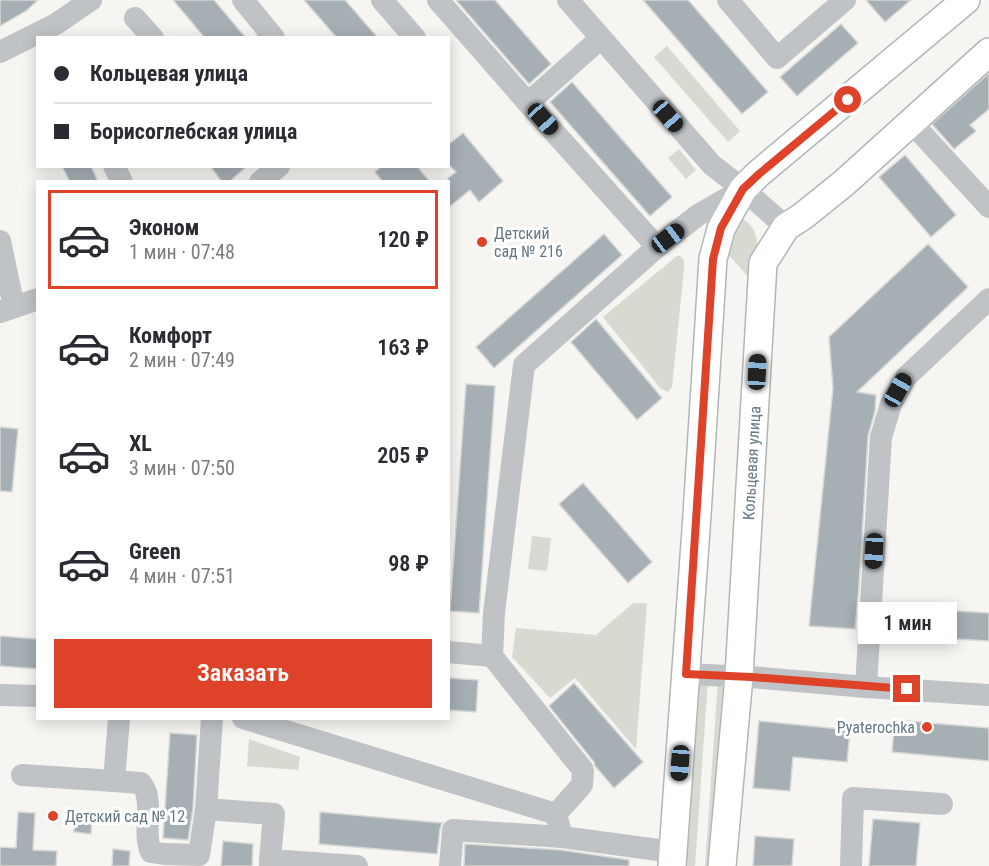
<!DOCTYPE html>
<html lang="ru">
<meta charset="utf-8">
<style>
body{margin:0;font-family:"Roboto Condensed",sans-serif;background:#f7f7f7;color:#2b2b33;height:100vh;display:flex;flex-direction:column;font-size:22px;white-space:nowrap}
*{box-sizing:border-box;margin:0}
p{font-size:20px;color:#7c7c81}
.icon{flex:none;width:33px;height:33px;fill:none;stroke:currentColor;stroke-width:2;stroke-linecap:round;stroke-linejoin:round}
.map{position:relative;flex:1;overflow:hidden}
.details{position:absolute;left:36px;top:180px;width:414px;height:540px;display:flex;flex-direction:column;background:#fff;border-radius:0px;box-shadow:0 3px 15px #0003}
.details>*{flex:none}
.guide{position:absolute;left:36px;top:36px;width:414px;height:132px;border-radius:0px;box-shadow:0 3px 15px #0003;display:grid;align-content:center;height:132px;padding:0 18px;background:#fff}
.end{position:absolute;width:27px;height:27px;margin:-14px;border:8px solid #de432a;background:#fff;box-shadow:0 0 0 3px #fff}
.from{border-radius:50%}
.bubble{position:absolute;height:42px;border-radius:0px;background:#fff;box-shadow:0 3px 15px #0003;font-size:20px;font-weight:600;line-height:42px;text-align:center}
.car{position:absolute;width:18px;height:36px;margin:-18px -9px;border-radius:8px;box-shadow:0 0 4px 2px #0007;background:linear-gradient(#222 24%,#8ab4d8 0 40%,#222 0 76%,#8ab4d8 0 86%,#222 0)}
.guide b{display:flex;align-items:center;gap:21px;height:57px;font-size:22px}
.guide b+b{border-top:2px solid #e1e1e2}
.guide i{width:15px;height:15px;background:#2b2b33}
ul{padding:10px 0 0;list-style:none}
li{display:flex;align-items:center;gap:18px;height:99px;margin:0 12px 9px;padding:0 6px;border:3px solid transparent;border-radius:0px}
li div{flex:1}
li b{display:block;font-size:22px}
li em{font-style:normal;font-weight:600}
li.on{border-color:#de432a}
li>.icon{width:54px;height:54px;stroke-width:1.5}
.cta{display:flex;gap:12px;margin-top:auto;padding:12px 18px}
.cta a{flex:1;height:69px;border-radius:0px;background:#de432a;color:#fff;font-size:24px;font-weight:600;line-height:69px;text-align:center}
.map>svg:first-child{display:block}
.green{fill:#d6dad1}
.building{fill:#a5afb4;stroke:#d7d7d5;stroke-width:1.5}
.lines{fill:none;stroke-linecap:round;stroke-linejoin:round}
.major-casing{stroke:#b0b6b9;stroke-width:30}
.minor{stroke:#bfc3c6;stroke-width:22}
.major{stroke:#fff;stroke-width:27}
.route{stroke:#de432a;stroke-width:8}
.poi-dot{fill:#de432a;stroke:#fff;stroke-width:2}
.labels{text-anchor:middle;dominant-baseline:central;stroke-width:6;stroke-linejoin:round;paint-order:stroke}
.poi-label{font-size:16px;fill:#657883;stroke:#fff;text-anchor:start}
.street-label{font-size:16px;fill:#657883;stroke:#fff}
</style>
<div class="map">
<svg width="989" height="866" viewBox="0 0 989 866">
<rect width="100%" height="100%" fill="#f6f5f2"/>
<g class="green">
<polygon points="667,46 740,131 728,142 654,57"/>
<polygon points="679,149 696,170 686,179 668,158"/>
<path d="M740,218C765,228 757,262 753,282L725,251Z"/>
<polygon points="677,256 680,256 684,260 684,269 672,387 668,392 661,389 603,317"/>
<polygon points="532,536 551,538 547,571 528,569"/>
<polygon points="633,603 647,603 636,749 575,678 550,698 512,657 516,628 596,635"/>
<polygon points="708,680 695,866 683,866 696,685"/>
<polygon points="718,681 725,685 727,691 714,866 705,866"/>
<polygon points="249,739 300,757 298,770 247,766"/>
</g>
<g class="building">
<polygon points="0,0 38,0 26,11 0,26"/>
<polygon points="173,0 214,0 246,38 205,38"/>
<polygon points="304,0 345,0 378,38 337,38"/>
<polygon points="456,0 495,0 551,64 529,84"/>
<polygon points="643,0 688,0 768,92 742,114"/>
<polygon points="866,0 911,0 885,22"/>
<polygon points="841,24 858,43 797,96 780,77"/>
<polygon points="989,73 989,109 970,125 976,131 954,149 932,124"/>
<polygon points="572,82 672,197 650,216 550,102"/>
<polygon points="463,133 503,181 479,202 470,190 448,208 448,178 456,172 448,164 448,145"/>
<polygon points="905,155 956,215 931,237 879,177"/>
<polygon points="62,166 91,166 98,182 70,182"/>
<polygon points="210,166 247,166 229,182 222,182"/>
<polygon points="382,166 417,166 430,182 383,182 375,172"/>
<polygon points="604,234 622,255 494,368 476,347"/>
<polygon points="928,244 968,287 857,392 876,395 875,411 868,436 859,586 855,629 809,626 833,388 829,337"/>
<polygon points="596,319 662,398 637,420 571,342"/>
<polygon points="466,384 495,386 479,613 450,611"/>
<polygon points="0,427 18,429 12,492 0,491"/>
<polygon points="583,483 652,562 628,583 559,504"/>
<polygon points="892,607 989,613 989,641 890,635"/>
<polygon points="0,636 38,639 38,669 0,666"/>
<polygon points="448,678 478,680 476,712 448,710"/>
<polygon points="574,683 643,762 614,788 595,766 594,762 549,706"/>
<polygon points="895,720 989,728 989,761 892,752"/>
<polygon points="759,721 850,730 847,762 793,757 790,791 753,788"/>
<polygon points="170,733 197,735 193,808 188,840 163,838"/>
<polygon points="18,812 35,813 33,850 57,851 56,866 0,866 0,847 16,848"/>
<polygon points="320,812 442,823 440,829 437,854 319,844"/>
<polygon points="75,816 92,817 91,834 74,832"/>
<polygon points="873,819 920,823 916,866 869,866"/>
<polygon points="755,836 794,839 792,866 753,866"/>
<polygon points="223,841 253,844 252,866 221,866"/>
<polygon points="465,844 561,850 629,860 629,866 464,866"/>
<polygon points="113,849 130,851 129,866 112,866"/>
</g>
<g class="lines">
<defs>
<g id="major">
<polyline points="672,866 697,515 713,259 721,229 743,189 758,174 966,0"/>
<path id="s1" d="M722,866L739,676L763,263L786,227L803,216L844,183L989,52"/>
</g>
</defs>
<use href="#major" class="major-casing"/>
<g class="minor">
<polyline points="243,0 274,38"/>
<polyline points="382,0 415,38"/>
<polyline points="438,0 528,103 601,38"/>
<polyline points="568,0 712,165 743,189 786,227"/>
<polyline points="728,0 777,58 845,0"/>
<polyline points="135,18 153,38"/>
<polyline points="0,52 56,24 91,0"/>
<polyline points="528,103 657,247"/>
<polyline points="911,122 989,207"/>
<polyline points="114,166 122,182"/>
<polyline points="260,182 279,166"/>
<polyline points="0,241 14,307"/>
<polyline points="0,312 38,299"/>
<polyline points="448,652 492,656"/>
<polyline points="686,674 751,677 866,687 989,695"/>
<polyline points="866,687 881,437 891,404 906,377 989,299"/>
<polyline points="0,695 38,696"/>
<path d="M119,718L114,781L141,783C143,786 145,789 146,792C152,811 143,834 151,852L164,854L199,855L206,809"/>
<polyline points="212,718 206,809 274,814 270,860"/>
<polyline points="243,718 556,814 562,837 673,852"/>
<polyline points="22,775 114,781"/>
<polyline points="556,814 582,785 583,770 492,656 494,613 524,365 657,247 698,215 743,189"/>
<polyline points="270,866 270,860 357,866"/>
<polyline points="450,866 453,830 562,837"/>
<polyline points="851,866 853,798 942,804"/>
</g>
<use href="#major" class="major"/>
</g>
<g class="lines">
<polyline class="route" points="848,100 759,174 743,189 721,228 713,259 686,674 751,677 907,689"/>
</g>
<g class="poi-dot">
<circle cx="482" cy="242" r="6"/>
<circle cx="927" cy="727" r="6"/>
<circle cx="53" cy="816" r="6"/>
</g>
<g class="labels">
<g class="poi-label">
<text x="494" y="233">Детский<tspan x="494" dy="18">сад № 216</tspan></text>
<text x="915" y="727" text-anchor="end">Pyaterochka</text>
<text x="65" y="816">Детский сад № 12</text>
</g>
<g class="street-label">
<text stroke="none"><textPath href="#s1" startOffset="404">Кольцевая улица</textPath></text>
</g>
</g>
</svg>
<i class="end from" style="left:848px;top:100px"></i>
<i class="end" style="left:907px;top:689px"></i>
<div class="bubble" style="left:858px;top:602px;width:99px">1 мин</div>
<i class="car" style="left:668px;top:116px;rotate:139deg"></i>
<i class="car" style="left:543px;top:119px;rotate:138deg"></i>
<i class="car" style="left:668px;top:238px;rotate:53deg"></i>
<i class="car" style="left:757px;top:372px;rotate:3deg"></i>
<i class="car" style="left:898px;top:390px;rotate:29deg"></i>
<i class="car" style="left:874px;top:551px;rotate:183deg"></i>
<i class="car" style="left:680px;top:763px;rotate:184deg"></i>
<div class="guide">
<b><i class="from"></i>Кольцевая улица</b>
<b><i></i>Борисоглебская улица</b>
</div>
<section class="details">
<ul>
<li class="on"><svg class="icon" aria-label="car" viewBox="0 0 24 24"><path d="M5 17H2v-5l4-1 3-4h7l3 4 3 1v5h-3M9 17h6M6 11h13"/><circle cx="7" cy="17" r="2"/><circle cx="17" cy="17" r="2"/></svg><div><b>Эконом</b><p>1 мин · 07:48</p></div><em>120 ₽</em></li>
<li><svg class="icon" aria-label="car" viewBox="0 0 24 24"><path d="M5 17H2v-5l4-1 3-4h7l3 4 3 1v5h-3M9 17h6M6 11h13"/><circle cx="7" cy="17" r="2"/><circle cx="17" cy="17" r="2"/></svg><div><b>Комфорт</b><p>2 мин · 07:49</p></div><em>163 ₽</em></li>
<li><svg class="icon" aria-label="car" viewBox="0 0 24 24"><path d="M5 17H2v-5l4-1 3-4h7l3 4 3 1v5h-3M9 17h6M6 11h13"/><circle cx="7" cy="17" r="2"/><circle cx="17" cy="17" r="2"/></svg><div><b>XL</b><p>3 мин · 07:50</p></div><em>205 ₽</em></li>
<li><svg class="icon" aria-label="car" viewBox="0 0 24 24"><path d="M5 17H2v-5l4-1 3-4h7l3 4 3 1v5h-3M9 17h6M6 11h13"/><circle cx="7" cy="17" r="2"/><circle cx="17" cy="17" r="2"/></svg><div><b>Green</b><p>4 мин · 07:51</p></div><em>98 ₽</em></li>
</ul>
<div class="cta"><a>Заказать</a></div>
</section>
</div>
